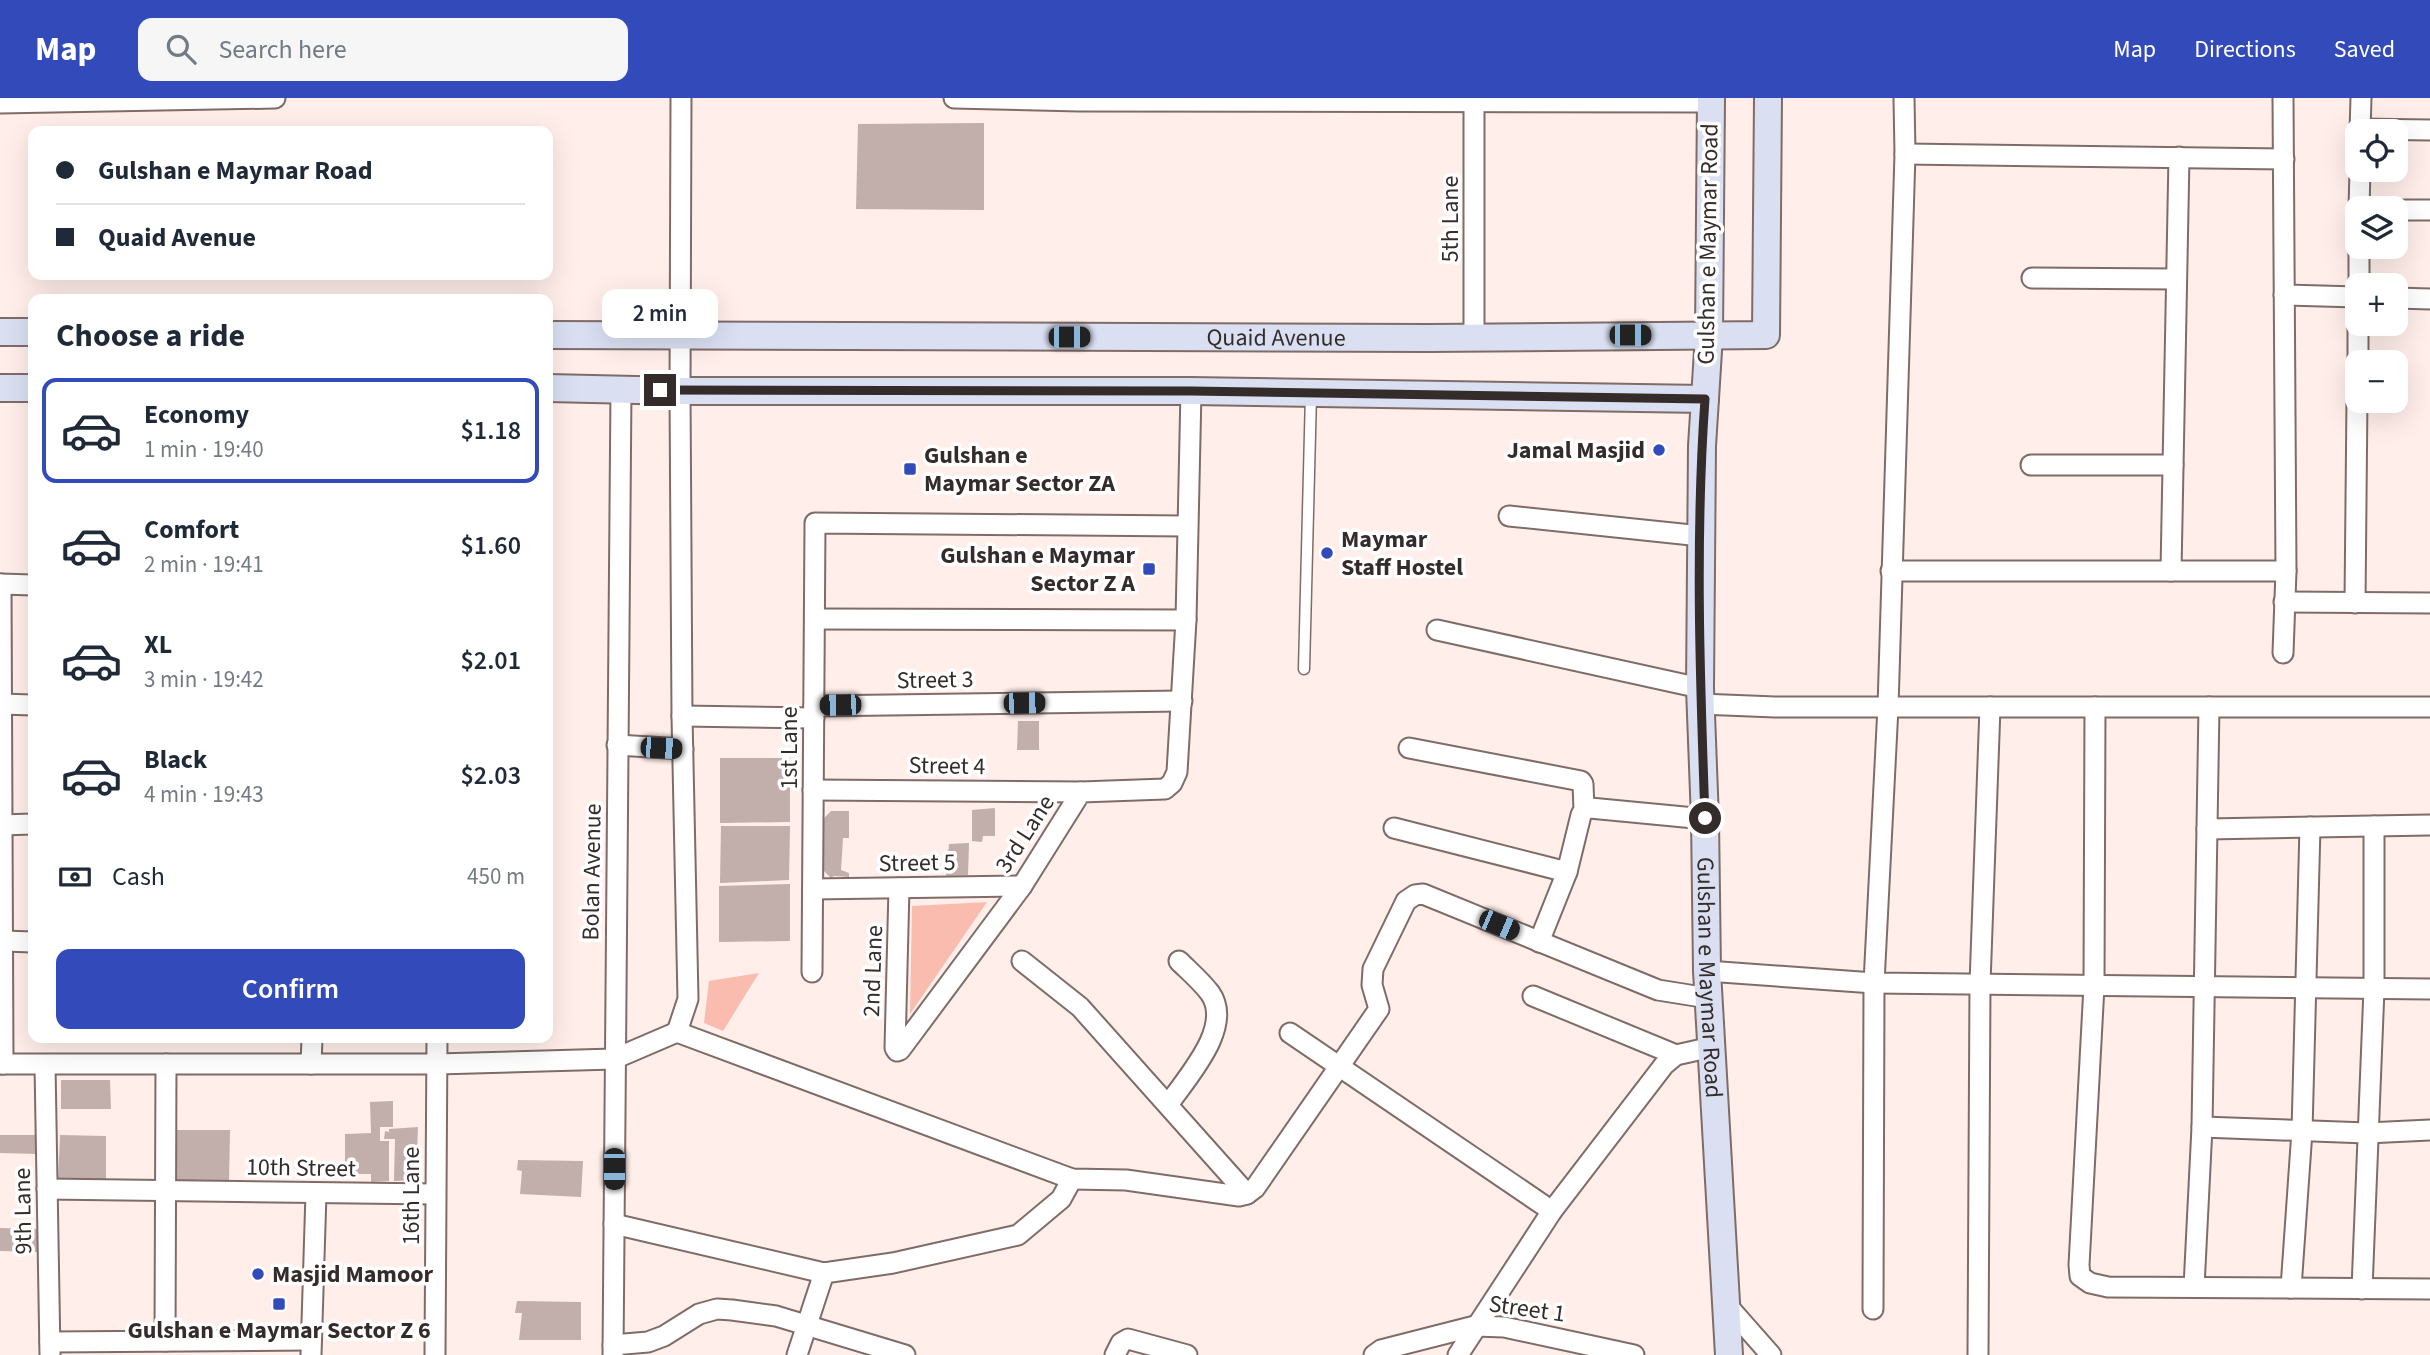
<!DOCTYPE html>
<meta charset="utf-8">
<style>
body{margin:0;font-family:"Source Sans 3",sans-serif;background:#f6f6f7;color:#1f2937;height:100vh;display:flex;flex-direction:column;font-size:26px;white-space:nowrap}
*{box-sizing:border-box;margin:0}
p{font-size:23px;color:#747a83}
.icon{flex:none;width:38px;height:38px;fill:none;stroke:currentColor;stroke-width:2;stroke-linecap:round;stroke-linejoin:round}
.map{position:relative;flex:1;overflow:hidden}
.details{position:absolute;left:28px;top:196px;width:525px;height:749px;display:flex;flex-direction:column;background:#fff;border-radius:14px;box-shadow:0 7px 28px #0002}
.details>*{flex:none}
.hud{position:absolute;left:28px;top:28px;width:525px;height:154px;border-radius:14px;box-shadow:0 7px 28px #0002;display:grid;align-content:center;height:154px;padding:0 28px;background:#fff}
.fabs{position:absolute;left:2345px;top:21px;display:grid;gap:14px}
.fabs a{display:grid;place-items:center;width:63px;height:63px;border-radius:14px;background:#fff;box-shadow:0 7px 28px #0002;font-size:35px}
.end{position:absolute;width:32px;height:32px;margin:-16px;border:9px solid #342c2b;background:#fff;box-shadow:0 0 0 4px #fff}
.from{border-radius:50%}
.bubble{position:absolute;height:49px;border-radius:14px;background:#fff;box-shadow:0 7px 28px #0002;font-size:23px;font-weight:600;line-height:49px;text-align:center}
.car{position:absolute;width:21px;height:42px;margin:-21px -10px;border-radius:9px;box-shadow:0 0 5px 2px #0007;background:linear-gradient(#222 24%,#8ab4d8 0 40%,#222 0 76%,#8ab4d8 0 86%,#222 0)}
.hud b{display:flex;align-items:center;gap:24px;height:66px;font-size:26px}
.hud b+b{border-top:2px solid #e0e1e3}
.hud i{width:18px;height:18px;background:#1f2937}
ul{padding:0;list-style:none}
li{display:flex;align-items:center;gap:21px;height:105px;margin:0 14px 10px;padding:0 14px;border:4px solid transparent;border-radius:14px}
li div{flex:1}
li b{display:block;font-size:26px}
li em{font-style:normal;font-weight:600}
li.current{border-color:#334abb}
li>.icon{width:63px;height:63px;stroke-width:1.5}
h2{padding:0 28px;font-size:32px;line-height:84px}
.pay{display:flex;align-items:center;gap:18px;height:77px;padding:0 28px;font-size:26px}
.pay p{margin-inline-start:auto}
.button{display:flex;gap:14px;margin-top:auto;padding:14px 28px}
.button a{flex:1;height:80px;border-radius:14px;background:#334abb;color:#fff;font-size:28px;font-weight:600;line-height:80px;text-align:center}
header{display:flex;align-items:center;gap:42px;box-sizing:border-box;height:98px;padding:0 35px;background:#334abb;color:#fff}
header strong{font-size:33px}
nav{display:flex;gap:38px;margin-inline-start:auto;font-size:24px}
.search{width:490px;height:63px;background:#f6f6f7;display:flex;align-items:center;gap:18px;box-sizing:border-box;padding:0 24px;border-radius:14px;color:#747a83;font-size:26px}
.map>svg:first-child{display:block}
.green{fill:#fabcaf}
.building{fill:#c2aeaa}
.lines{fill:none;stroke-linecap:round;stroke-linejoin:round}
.lane-casing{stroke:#7f6c68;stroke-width:13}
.street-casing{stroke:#7f6c68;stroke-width:23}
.secondary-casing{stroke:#7f6c68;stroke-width:30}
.lane{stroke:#fff;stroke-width:10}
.street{stroke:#fff;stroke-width:19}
.secondary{stroke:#dae0f2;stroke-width:26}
.route{stroke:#342c2b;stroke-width:9}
.poi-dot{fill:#334abb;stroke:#fff;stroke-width:2.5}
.labels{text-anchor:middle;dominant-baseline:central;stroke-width:7;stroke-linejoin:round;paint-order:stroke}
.street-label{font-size:24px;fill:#342c2b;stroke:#fff}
.poi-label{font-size:24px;font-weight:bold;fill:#342c2b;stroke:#fff;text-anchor:start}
</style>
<header>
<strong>Map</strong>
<div class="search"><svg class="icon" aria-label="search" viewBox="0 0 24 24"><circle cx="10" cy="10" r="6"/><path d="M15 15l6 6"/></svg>Search here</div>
<nav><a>Map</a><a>Directions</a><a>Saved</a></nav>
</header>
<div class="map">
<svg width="2430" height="1257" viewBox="0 0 2430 1257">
<rect width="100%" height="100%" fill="#ffeeea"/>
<g class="green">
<polygon points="987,804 910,916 912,808"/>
<polygon points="759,875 723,933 704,925 709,883"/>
</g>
<g class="building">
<polygon points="984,25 984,112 856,111 858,26"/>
<polygon points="1018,623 1039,623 1039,652 1017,652"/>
<polygon points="720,660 790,660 790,724 720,725"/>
<polygon points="995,710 995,738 983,738 982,744 972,743 972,712"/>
<polygon points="831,713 849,713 849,740 843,740 841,772 849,775 849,779 834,778 831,780 821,770 821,723"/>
<polygon points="721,728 790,728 789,782 720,785"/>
<polygon points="969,745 968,777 946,778 949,746"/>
<polygon points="790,786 790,843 719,844 719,788"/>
<polygon points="61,982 110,982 111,1011 61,1011"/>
<polygon points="393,1003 393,1029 380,1029 380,1043 389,1043 389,1083 371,1084 371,1076 345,1076 345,1036 371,1035 370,1004"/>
<polygon points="418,1029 416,1082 394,1083 395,1041 384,1041 385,1033 389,1034 389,1031"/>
<polygon points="177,1032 230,1032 229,1083 176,1082"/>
<polygon points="0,1037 38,1037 38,1056 0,1055"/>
<polygon points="60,1037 106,1038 106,1085 58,1085"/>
<polygon points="518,1062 583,1063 581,1099 520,1096 522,1073 517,1072"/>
<polygon points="0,1130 38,1131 37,1154 0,1153"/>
<polygon points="517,1203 581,1204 581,1242 519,1242 522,1215 515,1215"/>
</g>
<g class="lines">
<defs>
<polyline id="lane" points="1304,571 1311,296"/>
<g id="street">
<polyline points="954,0 1080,3 1711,4"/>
<polyline points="1474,0 1474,239"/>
<polyline points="2283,0 2286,473 2283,555"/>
<polyline points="0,5 275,0"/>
<polyline points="2360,31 2430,32"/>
<polyline points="2360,33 2361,0"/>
<polyline points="1905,56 2284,61"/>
<polyline points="2359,110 2360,72"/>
<polyline points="2396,112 2430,112"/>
<polyline points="2032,180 2176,181"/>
<polyline points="2359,187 2359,149"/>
<polyline points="2284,197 2357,199"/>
<polyline points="2396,200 2430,201"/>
<polyline points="2358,264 2358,226"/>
<polyline points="2031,367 2173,367"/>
<polyline points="1509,418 1701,438"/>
<polyline points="1891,473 2286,473"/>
<polyline points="2171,473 2179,59"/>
<polyline points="0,486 33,487"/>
<polyline points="1,486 3,966"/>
<polyline points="2284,504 2430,505"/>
<polyline points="2355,505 2357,300"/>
<polyline points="815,521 1186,522"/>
<polyline points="1437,532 1700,590"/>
<polyline points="0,606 33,607"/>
<polyline points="1700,606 1775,609 2430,609"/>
<polyline points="814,608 1182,603"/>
<polyline points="2095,609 2094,888 2079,1167 2080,1178 2090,1185 2108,1189 2430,1191"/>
<polyline points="682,618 814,620"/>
<polyline points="617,647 683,651"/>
<polyline points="1409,650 1581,683 1583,686 1584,712 1581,717 1567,774 1539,844"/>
<polyline points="813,692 1081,694"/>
<polyline points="1584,712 1590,710 1705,721"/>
<polyline points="0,727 33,726"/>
<polyline points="1394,730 1567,774"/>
<polyline points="2207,731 2430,727"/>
<polyline points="899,790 895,950 897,953 900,952 1022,788 1081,694 1165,691 1172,685 1177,674 1186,522 1191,293"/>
<polyline points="813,791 1022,788"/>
<polyline points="3,843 33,844"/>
<polyline points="1022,863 1080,909 1247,1096"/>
<polyline points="1707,873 1874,885 2430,891"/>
<polyline points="812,874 815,425 1187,428"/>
<polyline points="1533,898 1676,957"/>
<polyline points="677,934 688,901 682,618 680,293 681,0"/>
<polyline points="1290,935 1552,1113"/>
<polyline points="0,966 437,966 614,961 677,934 1072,1081 1126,1082 1239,1098 1247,1096 1255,1090 1379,911 1372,887 1373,871 1406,803 1415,797 1423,796 1658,892 1708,900"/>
<polyline points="311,966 312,940"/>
<polyline points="45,967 50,1257"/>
<path d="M1168,1007C1187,979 1234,929 1210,895C1201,883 1189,873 1179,863"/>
<polyline points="2202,1029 2367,1035 2430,1032"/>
<polyline points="47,1091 435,1096"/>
<polyline points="614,1126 824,1175 893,1165 1018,1137 1061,1101 1072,1081"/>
<polyline points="2194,1189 2202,1029 2209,609"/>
<polyline points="2291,1190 2302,1033 2310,729"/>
<polyline points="2362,1191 2374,891 2374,728"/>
<polyline points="1726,1206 1771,1257"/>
<polyline points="1873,1211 1874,885 1888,609 1905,56 1904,0"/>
<polyline points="165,1243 166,966"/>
<polyline points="50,1244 311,1242"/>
<polyline points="613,1247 648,1244 664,1238 699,1216 717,1211 732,1212 776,1218 905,1257"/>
<polyline points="311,1257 316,1095"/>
<polyline points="435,1257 437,940"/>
<polyline points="613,1257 621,291"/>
<polyline points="797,1257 824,1175"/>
<polyline points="1115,1257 1121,1245 1128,1241 1187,1257"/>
<polyline points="1374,1257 1381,1252 1475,1228 1504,1229 1634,1257"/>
<polyline points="1458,1257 1552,1113 1664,967 1676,957 1712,949"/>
<polyline points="1978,1257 1980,886 1990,609"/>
</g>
<g id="secondary">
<path id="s1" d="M1711,0L1709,237L1702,348L1700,590L1705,721L1707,873L1729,1257"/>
<polyline points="0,234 33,234"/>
<path id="s2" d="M548,237L1429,240L1766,237L1768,0"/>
<polyline points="0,290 33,290"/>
<polyline points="548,290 680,293 1191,293 1705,301"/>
</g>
</defs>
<use href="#lane" class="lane-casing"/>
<use href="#street" class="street-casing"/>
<use href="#secondary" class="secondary-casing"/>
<use href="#lane" class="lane"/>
<use href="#street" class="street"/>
<use href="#secondary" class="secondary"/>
</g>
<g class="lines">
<path class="route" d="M660,292L1191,293L1705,301C1695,441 1700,581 1705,720"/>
</g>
<g class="poi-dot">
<circle cx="1659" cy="352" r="7"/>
<rect x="903" y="364" width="14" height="14" rx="3.5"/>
<circle cx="1327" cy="455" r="7"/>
<rect x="1142" y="464" width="14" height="14" rx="3.5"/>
<circle cx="258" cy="1176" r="7"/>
<rect x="272" y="1199" width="14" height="14" rx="3.5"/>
</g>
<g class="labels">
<g class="street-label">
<text transform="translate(1450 121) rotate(-90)">5th Lane</text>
<text transform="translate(1708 146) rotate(-89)">Gulshan e Maymar Road</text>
<text stroke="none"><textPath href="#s2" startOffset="728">Quaid Avenue</textPath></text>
<text transform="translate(935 582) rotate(-1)">Street 3</text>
<text transform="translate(789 650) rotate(-90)">1st Lane</text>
<text transform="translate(947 668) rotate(1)">Street 4</text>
<text transform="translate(1025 736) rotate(-57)">3rd Lane</text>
<text transform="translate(917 765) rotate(-1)">Street 5</text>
<text transform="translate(592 774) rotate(-89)">Bolan Avenue</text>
<text transform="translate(873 873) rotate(-88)">2nd Lane</text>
<text stroke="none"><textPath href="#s1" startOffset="880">Gulshan e Maymar Road</textPath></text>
<text transform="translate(301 1070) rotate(1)">10th Street</text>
<text transform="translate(411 1098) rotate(-90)">16th Lane</text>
<text transform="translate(23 1113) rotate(-91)">9th Lane</text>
<text transform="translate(1527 1211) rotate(8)">Street 1</text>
</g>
<g class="poi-label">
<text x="1645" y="352" text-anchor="end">Jamal Masjid</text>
<text x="924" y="357">Gulshan e<tspan x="924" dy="28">Maymar Sector ZA</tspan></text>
<text x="1341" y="441">Maymar<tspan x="1341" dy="28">Staff Hostel</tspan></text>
<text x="1135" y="457" text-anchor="end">Gulshan e Maymar<tspan x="1135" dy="28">Sector Z A</tspan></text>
<text x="272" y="1176">Masjid Mamoor</text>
<text x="279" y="1232" text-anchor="middle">Gulshan e Maymar Sector Z 6</text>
</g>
</g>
</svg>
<div class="fabs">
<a><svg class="icon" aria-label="locate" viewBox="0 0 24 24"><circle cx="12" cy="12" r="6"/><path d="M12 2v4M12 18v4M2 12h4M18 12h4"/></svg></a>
<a><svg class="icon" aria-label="layers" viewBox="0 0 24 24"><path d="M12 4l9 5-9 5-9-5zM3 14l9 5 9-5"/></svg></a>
<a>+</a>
<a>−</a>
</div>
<i class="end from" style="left:1705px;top:720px"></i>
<i class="end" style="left:660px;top:292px"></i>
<div class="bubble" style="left:602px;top:191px;width:116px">2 min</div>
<i class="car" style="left:1630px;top:237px;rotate:90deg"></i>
<i class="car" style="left:1069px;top:239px;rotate:90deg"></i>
<i class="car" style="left:1024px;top:605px;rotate:89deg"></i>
<i class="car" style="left:840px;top:607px;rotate:269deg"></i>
<i class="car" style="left:661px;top:650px;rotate:93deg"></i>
<i class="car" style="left:1499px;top:827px;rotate:113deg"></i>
<i class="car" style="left:614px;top:1071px;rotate:180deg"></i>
<div class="hud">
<b><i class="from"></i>Gulshan e Maymar Road</b>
<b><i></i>Quaid Avenue</b>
</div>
<section class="details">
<h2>Choose a ride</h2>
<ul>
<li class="current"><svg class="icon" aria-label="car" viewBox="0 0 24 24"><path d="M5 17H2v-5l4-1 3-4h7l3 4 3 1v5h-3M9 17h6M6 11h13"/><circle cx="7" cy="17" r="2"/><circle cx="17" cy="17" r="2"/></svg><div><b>Economy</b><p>1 min · 19:40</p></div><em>$1.18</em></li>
<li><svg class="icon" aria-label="car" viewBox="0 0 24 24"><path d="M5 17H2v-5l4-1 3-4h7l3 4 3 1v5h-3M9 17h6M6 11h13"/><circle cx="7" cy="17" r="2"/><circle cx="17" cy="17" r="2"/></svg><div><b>Comfort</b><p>2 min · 19:41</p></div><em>$1.60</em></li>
<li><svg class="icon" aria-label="car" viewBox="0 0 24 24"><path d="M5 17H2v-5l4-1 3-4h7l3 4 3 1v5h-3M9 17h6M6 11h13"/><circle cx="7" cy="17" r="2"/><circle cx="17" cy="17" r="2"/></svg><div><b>XL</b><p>3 min · 19:42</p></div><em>$2.01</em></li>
<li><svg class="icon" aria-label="car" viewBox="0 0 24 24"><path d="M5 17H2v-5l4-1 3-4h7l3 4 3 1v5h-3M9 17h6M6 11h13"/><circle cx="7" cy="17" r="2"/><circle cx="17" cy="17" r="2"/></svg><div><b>Black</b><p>4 min · 19:43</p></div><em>$2.03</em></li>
</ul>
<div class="pay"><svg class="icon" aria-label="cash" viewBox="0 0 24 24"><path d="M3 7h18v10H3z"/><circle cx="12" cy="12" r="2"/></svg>Cash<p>450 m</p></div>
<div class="button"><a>Confirm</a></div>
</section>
</div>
